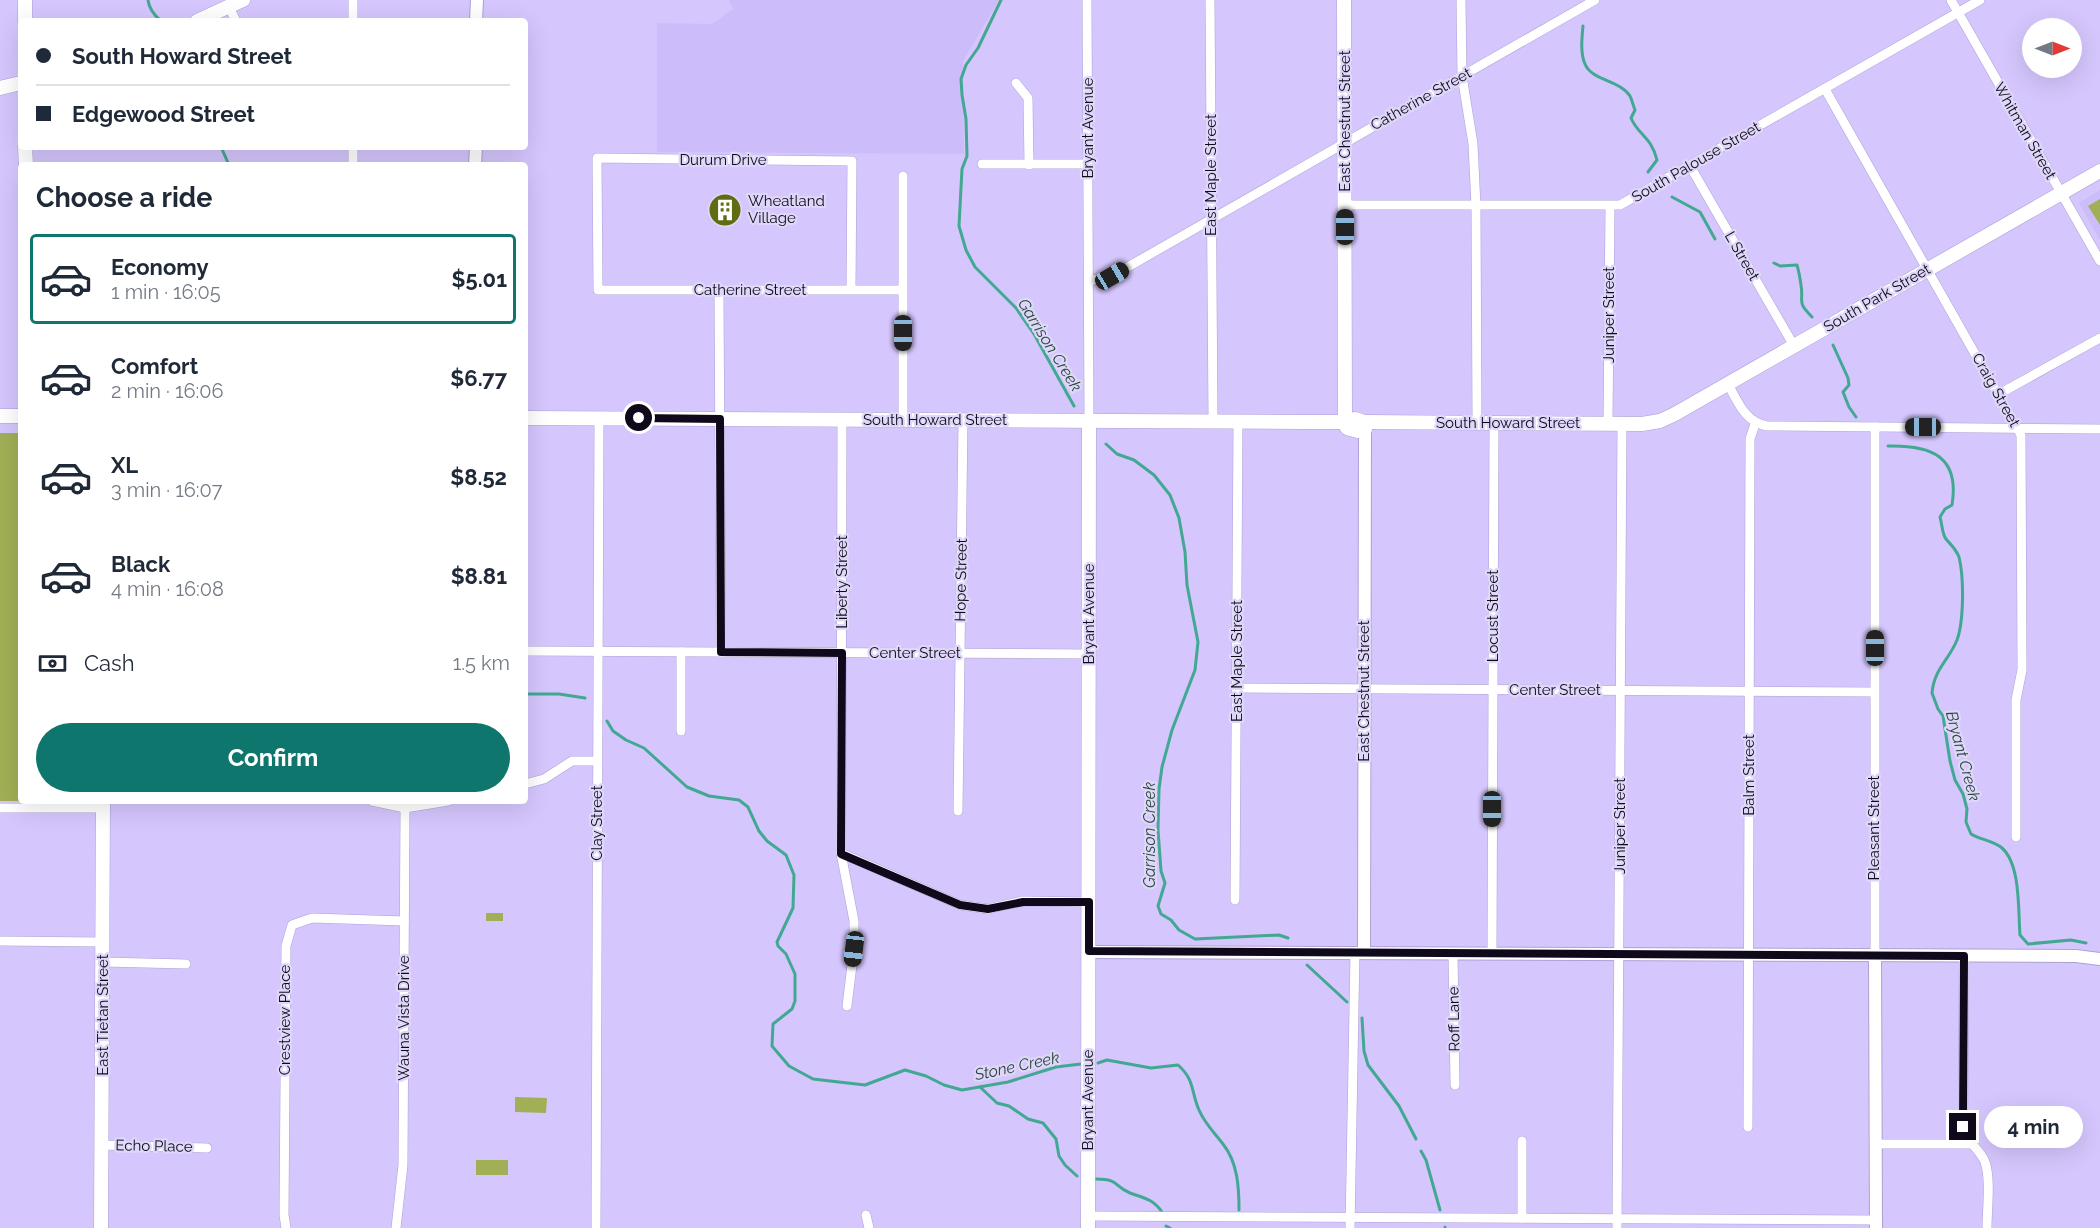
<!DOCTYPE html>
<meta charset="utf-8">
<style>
body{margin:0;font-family:Raleway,sans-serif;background:#f6f6f7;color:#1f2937;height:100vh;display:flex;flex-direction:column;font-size:22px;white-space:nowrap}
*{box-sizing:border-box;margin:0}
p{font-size:20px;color:#747a83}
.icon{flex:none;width:33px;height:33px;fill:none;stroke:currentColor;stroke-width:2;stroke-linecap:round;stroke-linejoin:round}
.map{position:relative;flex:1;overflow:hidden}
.drawer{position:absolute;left:18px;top:162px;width:510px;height:642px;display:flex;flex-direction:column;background:#fff;border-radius:6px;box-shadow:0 6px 24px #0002}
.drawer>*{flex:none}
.top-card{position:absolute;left:18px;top:18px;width:510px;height:132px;border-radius:6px;box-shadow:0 6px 24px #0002;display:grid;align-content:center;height:132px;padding:0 18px;background:#fff}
.needle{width:39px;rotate:90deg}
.controls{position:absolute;left:2022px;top:18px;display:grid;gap:12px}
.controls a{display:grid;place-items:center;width:60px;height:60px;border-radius:50%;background:#fff;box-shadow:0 6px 24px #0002;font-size:30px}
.end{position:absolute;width:27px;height:27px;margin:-14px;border:8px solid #0f091b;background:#fff;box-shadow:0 0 0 3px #fff}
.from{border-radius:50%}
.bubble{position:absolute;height:42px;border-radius:21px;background:#fff;box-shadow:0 6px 24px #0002;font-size:20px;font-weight:700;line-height:42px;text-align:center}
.car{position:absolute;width:18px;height:36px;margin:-18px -9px;border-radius:8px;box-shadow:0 0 4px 2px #0007;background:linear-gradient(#222 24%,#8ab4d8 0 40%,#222 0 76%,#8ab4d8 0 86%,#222 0)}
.top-card b{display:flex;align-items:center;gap:21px;height:57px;font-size:22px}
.top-card b+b{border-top:2px solid #e0e1e3}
.top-card i{width:15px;height:15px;background:#1f2937}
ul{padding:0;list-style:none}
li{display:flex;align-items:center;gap:18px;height:90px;margin:0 12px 9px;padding:0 6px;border:3px solid transparent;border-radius:6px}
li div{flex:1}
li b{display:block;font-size:22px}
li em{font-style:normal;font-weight:700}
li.on{border-color:#0f766e}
li>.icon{width:54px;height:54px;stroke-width:1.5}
h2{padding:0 18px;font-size:27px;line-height:72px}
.pay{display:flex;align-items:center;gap:15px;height:66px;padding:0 18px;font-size:22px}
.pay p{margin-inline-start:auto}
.button{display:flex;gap:12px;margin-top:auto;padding:12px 18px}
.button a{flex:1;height:69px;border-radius:36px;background:#0f766e;color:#fff;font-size:24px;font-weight:700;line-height:69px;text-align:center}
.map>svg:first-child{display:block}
.built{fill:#cdbcfa}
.green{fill:#a1b056}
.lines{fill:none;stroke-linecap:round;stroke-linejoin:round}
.stream{stroke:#42a892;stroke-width:3}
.minor-casing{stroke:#aea0d5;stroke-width:10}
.tertiary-casing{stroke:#aea0d5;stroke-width:14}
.secondary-casing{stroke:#aea0d5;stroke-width:15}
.minor{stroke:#fff;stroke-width:9}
.tertiary{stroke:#fff;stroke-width:12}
.secondary{stroke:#fff;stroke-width:14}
.route{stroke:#0f091b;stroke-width:8}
.labels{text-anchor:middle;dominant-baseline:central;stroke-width:4.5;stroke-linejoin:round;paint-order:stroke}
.street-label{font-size:15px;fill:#0f091b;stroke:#dfd7f8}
.poi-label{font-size:15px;fill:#0f091b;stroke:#dfd7f8;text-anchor:start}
.water-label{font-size:16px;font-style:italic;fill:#294740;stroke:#dfd7f8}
</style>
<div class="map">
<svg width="2100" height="1228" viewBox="0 0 2100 1228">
<rect width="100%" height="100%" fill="#d5c6fd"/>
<g class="built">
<polygon points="729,0 999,0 963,61 964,154 657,152 657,23 712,24 733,9"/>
<polygon points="2100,190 2100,240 2079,203"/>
</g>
<g class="green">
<polygon points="2100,199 2100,225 2088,206"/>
<rect x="0" y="433" width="21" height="368"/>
<rect x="486" y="913" width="17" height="8"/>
<polygon points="515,1097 547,1098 546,1113 515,1112"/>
<rect x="476" y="1160" width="32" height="15"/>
</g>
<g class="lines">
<g class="stream">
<path d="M148,0C149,9 154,15 161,21"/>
<polyline points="1001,0 978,48 966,65 961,79 962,95 966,119 967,156 962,169 959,226 966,250 975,267 1016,308 1034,334 1074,406"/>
<path d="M1583,26C1582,37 1580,53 1585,64C1592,81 1620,80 1630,96C1632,100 1633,105 1635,110L1631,118C1638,135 1651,136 1657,160L1648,172"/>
<polyline points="221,147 229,165"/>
<polyline points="1672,197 1700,212 1715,239"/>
<path d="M1774,263L1780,266L1797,265C1799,272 1800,278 1801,285C1804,303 1796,301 1812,317"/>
<polyline points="1833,345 1848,378 1849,385 1843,392 1849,407 1856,417"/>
<polyline points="1106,444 1117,454 1134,460 1154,475 1170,495 1179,518 1185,552 1187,585 1198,642 1195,670 1172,730 1162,767 1159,789 1158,830 1161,871 1165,883 1158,906 1161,914 1171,920 1179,930 1195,939 1279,935 1288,938"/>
<path d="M1888,446C1931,445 1960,456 1952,505L1945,509L1940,517C1942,523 1942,534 1946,539C1951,545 1956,549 1959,557C1964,577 1964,621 1957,640C1949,660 1934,669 1932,693L1938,709L1943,716L1950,761L1955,780L1963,794L1967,809L1966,822L1971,834C1981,840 1994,841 2002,848C2021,865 2018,911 2020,935L2028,944L2071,940L2086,943"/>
<polyline points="525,694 559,694 585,698"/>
<polyline points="607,721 613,731 626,740 644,748 687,787 709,796 739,800 748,807 759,831 767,841 786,855 794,875 793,908 777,942 778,946 786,954 795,974 795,1001 792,1009 773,1024 772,1046 789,1066 813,1079 865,1085 905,1070 926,1076 944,1085 962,1090 1008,1082 1056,1067 1081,1064"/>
<polyline points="1307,965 1347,1002"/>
<polyline points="1362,1018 1364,1051 1368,1065 1399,1106 1416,1139"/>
<path d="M1098,1063L1107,1060L1151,1068L1178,1065C1195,1080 1191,1092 1199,1110C1205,1124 1214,1132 1223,1144C1238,1163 1239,1188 1239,1210"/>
<polyline points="980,1087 997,1103 1009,1106 1028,1119 1043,1123 1056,1139 1059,1156 1065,1165 1077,1176"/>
<polyline points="1421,1151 1426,1160 1440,1210"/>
<path d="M1096,1179C1120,1179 1113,1186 1130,1193C1144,1198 1153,1199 1162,1212"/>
<polyline points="1166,1226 1170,1228"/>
<polyline points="1445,1227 1445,1228"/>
</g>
<defs>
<g id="minor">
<polyline points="353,0 353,21"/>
<polyline points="1087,0 1089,420"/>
<polyline points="1210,0 1213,421"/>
<polyline points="1461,0 1462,76 1473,144 1476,206 1477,423"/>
<polyline points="1951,0 2100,261"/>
<polyline points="229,7 236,21"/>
<polyline points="1016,83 1028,98 1029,165"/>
<polyline points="1825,89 2021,435 2022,670 2016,700 2016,837"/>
<polyline points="982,164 1088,164"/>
<polyline points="353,165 353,147"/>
<polyline points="1690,166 1794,346"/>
<polyline points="903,176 903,420"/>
<polyline points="1345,205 1620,205 1980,0"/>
<polyline points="1089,281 1112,276 1595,0"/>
<polyline points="851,290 852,161 597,158 598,290 902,290"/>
<polyline points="719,291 721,652"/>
<path d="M1728,384C1738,402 1745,422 1767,426L2100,429"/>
<polyline points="1999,394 2100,338"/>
<polyline points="842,419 841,853 854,921 854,949 847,1006"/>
<polyline points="1608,423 1610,207"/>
<polyline points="525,651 1089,654"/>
<polyline points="1236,688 1874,692"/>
<polyline points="681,731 681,652"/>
<polyline points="525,784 544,779 572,761 596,761"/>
<polyline points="372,801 405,808 448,801"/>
<polyline points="0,808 103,808"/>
<polyline points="958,811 963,420"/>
<polyline points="841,853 960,905 988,909 1023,901 1089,902"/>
<polyline points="1235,900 1238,421"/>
<polyline points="0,941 103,942"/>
<polyline points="1453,953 1455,1085"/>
<polyline points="1492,953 1494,423"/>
<polyline points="1875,955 1875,427"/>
<path d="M1964,956L1963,1127C1966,1142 1980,1149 1985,1162C1991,1180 1987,1209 1987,1228"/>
<polyline points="103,962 186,964"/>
<polyline points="1748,1127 1750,439 1755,424"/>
<polyline points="1876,1144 1972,1144"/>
<polyline points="101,1145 207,1148"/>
<polyline points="866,1215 869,1228"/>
<polyline points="1088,1216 1876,1220"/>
<polyline points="1522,1218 1522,1141"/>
<polyline points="286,1228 284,1215 286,946 292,925 312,918 404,921"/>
<polyline points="396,1228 403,1165 405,808"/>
<polyline points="596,1228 599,418"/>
<polyline points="1350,1228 1355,952"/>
<polyline points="1617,1228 1622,423"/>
</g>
<g id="tertiary">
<polyline points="476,21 477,0"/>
<polyline points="475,165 476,147"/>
<polyline points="1089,952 2076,956 2100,959"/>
<polyline points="1364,952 1365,429"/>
<polyline points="1875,955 1876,1228"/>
</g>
<g id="secondary">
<polyline points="25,0 25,21"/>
<polyline points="1344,0 1345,422"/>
<polyline points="197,21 243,0"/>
<polyline points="0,88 21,83"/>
<polyline points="25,147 26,165"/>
<polyline points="0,416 21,416"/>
<path d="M525,418L1302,422H1345L1355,419L1364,422L1365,429C1359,433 1354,430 1347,428L1345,422"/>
<polyline points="1364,422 1642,424 1660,421 1675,414 2100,171"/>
<polyline points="101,1228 103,801"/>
<polyline points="1088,1228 1089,420"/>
</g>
</defs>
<use href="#minor" class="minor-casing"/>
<use href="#tertiary" class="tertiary-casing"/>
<use href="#secondary" class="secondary-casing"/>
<use href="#minor" class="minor"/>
<use href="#tertiary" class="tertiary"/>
<use href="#secondary" class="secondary"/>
</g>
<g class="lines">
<polyline class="route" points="639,418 720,419 721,652 842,653 841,854 960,905 988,909 1023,902 1089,902 1089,951 1964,956 1963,1127"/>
</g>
<defs>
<symbol id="building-disc" viewBox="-11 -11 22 22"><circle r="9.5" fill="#606c13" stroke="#dfd7f8"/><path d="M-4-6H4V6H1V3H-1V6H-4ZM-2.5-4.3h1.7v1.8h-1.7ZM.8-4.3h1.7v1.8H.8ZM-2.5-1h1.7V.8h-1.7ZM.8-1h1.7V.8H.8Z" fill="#fff"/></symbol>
</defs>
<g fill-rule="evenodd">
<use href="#building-disc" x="706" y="191" width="38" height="38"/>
</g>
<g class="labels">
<g class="street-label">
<text transform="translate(1421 99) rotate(-29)">Catherine Street</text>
<text transform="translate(1345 121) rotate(-90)">East Chestnut Street</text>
<text transform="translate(1088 128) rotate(-90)">Bryant Avenue</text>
<text transform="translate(2025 131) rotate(60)">Whitman Street</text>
<text x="723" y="160">Durum Drive</text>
<text transform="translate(1696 162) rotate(-30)">South Palouse Street</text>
<text transform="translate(1211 175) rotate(-90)">East Maple Street</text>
<text transform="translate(1742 256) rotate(60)">L Street</text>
<text x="750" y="290">Catherine Street</text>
<text transform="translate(1877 298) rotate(-30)">South Park Street</text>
<text transform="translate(1609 315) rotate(-90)">Juniper Street</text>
<text transform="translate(1996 390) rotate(61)">Craig Street</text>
<text x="935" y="420">South Howard Street</text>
<text x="1508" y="423">South Howard Street</text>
<text transform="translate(961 580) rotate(-89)">Hope Street</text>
<text transform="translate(842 582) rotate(-90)">Liberty Street</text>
<text transform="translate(1089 614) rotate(-90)">Bryant Avenue</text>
<text transform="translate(1493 616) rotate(-90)">Locust Street</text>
<text x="915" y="653">Center Street</text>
<text transform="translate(1237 661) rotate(-90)">East Maple Street</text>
<text x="1555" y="690">Center Street</text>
<text transform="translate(1364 691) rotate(-90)">East Chestnut Street</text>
<text transform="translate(1749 775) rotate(-90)">Balm Street</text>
<text transform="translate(597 823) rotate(-90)">Clay Street</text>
<text transform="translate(1620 826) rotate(-90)">Juniper Street</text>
<text transform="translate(1874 828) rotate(-90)">Pleasant Street</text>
<text transform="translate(103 1015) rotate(-90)">East Tietan Street</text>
<text transform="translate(404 1018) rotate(-90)">Wauna Vista Drive</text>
<text transform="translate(1454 1019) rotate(-91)">Roff Lane</text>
<text transform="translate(285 1020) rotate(-90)">Crestview Place</text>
<text transform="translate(1088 1100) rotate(-90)">Bryant Avenue</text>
<text transform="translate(154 1146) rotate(1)">Echo Place</text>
</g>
<g class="poi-label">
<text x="748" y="201">Wheatland<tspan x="748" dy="17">Village</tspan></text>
</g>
<g class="water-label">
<text transform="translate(1050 345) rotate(58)">Garrison Creek</text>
<text transform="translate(1963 756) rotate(75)">Bryant Creek</text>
<text transform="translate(1149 835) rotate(-90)">Garrison Creek</text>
<text transform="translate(1017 1066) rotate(-12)">Stone Creek</text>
</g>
</g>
</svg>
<div class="controls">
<a><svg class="needle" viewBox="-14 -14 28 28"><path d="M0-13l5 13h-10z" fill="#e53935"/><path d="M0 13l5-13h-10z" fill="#747a83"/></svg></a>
</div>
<i class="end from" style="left:639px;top:418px"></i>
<i class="end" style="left:1963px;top:1127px"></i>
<div class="bubble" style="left:1984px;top:1106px;width:99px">4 min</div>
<i class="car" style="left:1345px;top:227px;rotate:0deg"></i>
<i class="car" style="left:1112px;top:276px;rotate:60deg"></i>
<i class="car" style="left:903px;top:333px;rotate:180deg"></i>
<i class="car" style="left:1923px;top:427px;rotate:270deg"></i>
<i class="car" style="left:1875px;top:648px;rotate:0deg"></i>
<i class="car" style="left:1492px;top:809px;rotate:180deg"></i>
<i class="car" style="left:854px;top:949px;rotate:187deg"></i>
<div class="top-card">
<b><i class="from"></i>South Howard Street</b>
<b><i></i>Edgewood Street</b>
</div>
<section class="drawer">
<h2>Choose a ride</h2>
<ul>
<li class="on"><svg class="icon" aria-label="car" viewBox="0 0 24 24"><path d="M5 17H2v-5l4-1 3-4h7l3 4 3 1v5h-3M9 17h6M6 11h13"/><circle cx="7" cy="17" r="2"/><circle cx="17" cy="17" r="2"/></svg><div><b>Economy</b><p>1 min · 16:05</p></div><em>$5.01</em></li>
<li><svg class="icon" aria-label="car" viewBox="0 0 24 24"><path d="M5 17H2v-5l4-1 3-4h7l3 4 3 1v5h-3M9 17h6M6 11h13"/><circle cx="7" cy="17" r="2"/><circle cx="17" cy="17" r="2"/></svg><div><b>Comfort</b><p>2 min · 16:06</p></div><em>$6.77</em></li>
<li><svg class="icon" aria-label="car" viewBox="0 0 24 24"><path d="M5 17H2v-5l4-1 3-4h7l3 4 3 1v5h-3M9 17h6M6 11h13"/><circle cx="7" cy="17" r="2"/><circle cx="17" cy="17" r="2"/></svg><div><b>XL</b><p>3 min · 16:07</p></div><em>$8.52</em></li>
<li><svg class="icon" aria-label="car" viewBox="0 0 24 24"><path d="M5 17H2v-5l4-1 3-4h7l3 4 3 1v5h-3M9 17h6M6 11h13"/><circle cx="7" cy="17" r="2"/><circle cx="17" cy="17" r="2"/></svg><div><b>Black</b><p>4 min · 16:08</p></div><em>$8.81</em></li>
</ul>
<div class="pay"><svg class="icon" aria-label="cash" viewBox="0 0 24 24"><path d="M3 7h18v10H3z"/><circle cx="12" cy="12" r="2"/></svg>Cash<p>1.5 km</p></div>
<div class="button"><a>Confirm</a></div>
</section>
</div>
